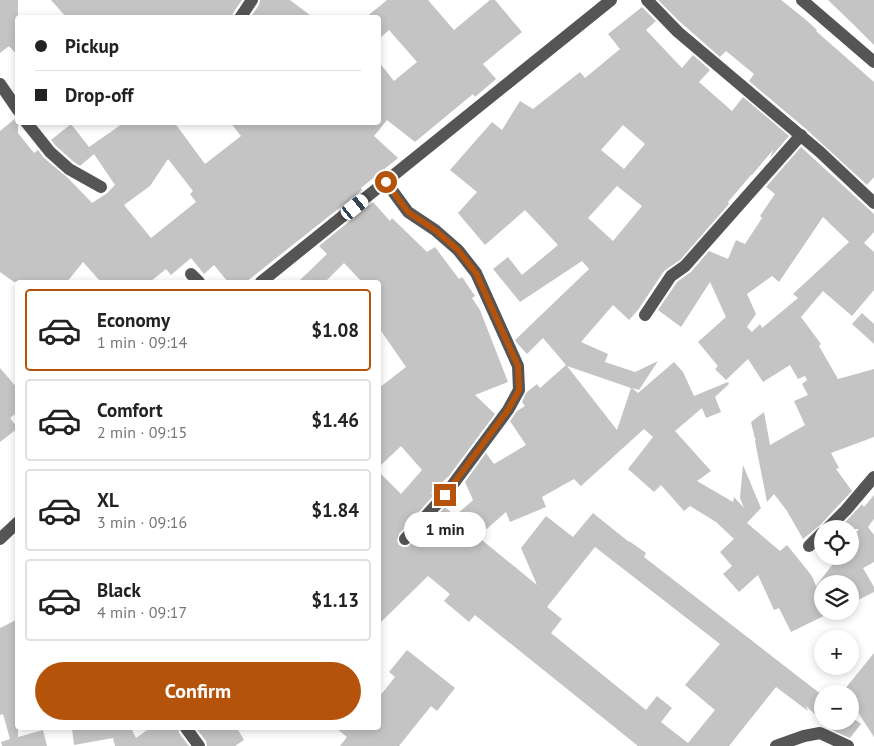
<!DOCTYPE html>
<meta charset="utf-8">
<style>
body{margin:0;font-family:"PT Sans",sans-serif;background:#f2f2f2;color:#222;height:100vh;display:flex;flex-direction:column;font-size:19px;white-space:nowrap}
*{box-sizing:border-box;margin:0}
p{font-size:16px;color:#767676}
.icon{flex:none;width:28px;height:28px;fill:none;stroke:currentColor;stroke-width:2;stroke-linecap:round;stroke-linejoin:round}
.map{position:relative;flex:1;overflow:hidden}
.panel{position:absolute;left:15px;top:280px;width:366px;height:450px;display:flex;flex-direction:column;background:#fff;border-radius:5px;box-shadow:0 2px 8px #0003}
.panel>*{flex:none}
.hud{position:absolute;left:15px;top:15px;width:366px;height:110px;border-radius:5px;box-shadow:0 2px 8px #0003;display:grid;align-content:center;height:110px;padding:0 20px;background:#fff}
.controls{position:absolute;left:814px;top:520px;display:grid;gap:10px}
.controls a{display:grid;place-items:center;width:45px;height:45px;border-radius:50%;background:#fff;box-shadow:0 2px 8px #0003;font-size:25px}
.end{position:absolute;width:22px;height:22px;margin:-11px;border:6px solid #b45309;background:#fff;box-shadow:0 0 0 2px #fff}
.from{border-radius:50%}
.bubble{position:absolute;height:35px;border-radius:18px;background:#fff;box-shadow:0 2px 8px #0003;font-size:16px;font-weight:700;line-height:35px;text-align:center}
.car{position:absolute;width:15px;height:30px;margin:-15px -8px;border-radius:6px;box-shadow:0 0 4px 1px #0007;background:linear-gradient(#fff 24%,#345 0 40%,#fff 0 76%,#345 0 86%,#fff 0)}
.hud b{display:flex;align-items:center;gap:18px;height:48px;font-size:19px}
.hud b+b{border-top:1px solid #e0e0e0}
.hud i{width:12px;height:12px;background:#222}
ul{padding:9px 0 0;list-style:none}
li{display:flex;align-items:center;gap:15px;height:82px;margin:0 10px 8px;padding:0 10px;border:2px solid #e0e0e0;border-radius:5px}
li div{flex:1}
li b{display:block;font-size:19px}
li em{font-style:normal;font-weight:700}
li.current{border-color:#b45309}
li>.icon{width:45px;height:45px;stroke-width:1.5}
.primary-button{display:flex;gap:10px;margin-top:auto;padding:10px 20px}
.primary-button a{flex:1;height:58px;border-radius:30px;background:#b45309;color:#fff;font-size:20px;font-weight:700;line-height:58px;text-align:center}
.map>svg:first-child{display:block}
.building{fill:#c4c4c4;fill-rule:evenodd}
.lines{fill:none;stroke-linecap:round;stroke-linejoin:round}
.minor{stroke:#555;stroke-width:12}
.route{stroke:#b45309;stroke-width:6}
</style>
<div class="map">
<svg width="874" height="746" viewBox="0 0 874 746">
<rect width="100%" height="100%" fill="#fff"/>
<g class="building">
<polygon points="0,0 18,0 18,56 9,46 0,53"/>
<polygon points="51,0 242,0 233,13 232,18 67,18"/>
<polygon points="260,0 290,0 314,18 250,18 259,5"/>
<path d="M387,0H428L454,30L490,0H495L522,32L483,64L496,79L475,97L473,94L415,142L387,120L374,136L398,158L361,188L362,190L246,282H228L214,265L204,274L191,258L171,275L166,269L150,282H101L83,262L67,282H14L0,272V131L16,118H18V133L34,153L38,150L44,158L68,178L92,203L106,194L115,185L94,154L80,166L74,162L56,146L51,140L71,124L89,147L125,122H174L205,164L241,136L230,122H379V62L394,81L417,62L389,30L379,39V18H365ZM168,159L193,191L190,194L196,202L151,238L124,205L150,186Z"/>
<polygon points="658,0 781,0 805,19 817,30 816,31 874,82 874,177 867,185 806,129 749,81 754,74 726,51 720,57 679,21"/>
<polygon points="828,0 874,0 874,45 854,25"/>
<path d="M642,7L656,21L646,30L682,68L693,55L710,70L699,82L732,111L743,97L789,136L770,158L773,150L752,175H751L728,202L729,204L680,260L664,271L638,310L629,320L613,305L581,342L608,354L605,362L635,372L658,361L639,390L632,388L638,393L674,362L683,372L694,396L728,382L729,384L715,397L721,412L706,418L702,408L675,431L711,471L697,481L733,502L734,497L744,508L740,498L743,465L761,508L747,523L780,551L787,545L812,576L816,586L839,556H850V541L859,529H839L862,504L864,507L874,495V519L868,527L874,535V562L863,568L874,587V592L850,604V584H822V611H834L791,632L779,608L774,610L758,575L739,592L723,574L732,566L720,552L734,539L716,522L690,506L684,511L661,485L654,492L628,469L653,437L644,429L581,486L574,479L542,497L546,507L510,522L506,512L481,534L477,536L537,585L521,548L546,516L573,537L593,513L629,542V541L646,553L644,557L822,695V721L806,706L808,711L776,687L729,746H638L475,615L469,622L444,601L450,594L428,576L379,624V472L401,494L422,470L401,446L379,467V388L406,367L379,328V282H362L344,263L325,282H298L327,254L319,246L373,202L390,221L392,218L427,252L435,247L459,279L462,277L475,296L472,298L480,310L508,382L475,395L495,414L449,476L431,493L434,495L399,534L397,541L399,545L403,547H408L445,507L455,516L473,500L465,482L486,453L494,464L526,445L510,421L517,411L525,406L522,402L526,393L537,384L540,388L566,365L543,338L527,354L517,343L515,340L589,269L582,261L520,302L493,269L508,257L522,275L558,245L525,210L485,245L458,213L477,192L450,170L492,122L502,130L520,101L533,109L580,72L585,78L620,49L608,34ZM623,125L645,144L624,169L601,150ZM617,186L642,206L613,241L588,218ZM567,366L631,388L617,430ZM595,547L720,644L685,685L715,710L688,743L661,722L672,708L657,696L646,710L551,633L562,619L547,607Z"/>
<path d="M801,147L874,214V232L864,243L874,252V290L852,316L823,291L801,317L821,344L819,346L838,379L874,369V437L831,453L839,468L836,469L852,491L820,525L803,539L787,511L774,494L767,502L755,441L756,438L755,439L751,422L764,412L770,445L805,425L794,401L808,395L802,384L807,380L805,376L798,379L790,365L763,382L748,359L726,380L715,369L718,366L698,342L726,317L710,282L681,327L658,310L677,282L691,272L709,251L728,259L736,240L745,244L762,218L760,216L775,194L766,187ZM823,217L849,242L793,294L798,298L762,328L760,324L752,332L747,327L756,314L747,294L772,276L779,282Z"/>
<polygon points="862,313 874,324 874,344 852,324"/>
<polygon points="0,368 18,389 18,412 10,418 18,428 0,442"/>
<polygon points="18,619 18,737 43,730 47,746 2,746 1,742 10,739 3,714 0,715 0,628"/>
<polygon points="407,650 455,688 437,711 431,706 399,746 340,746 347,737 336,728 379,728 379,697 395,677 389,672"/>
<polygon points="874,653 874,737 850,700 850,694 846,694 844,690"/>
<polygon points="850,716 861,724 850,738 834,731 823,721 850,721"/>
<polygon points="72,728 131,728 136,738 150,728 178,728 179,733 189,746 115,746 113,738 74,745"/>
<polygon points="196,728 237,728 244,740 235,746 207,746 206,741"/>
</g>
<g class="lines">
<g class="minor">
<polyline points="647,0 678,32 820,152 874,203"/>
<polyline points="802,0 874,62"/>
<polyline points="240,18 252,0"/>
<polyline points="0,84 18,110"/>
<polyline points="26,122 50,152 69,169 101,187"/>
<polyline points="386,182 408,212 435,230 458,250 476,273 518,366 519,390 508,410 445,495 405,539"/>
<polyline points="191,274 199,282"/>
<polyline points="261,282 611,0"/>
<polyline points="645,315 671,276 685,266 801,135"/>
<polyline points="827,529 846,510 874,477"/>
<polyline points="0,539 18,522"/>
<polyline points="809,546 822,533"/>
<polyline points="186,728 199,746"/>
<polyline points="776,746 804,736 820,733 848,746"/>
</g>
</g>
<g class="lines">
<polyline class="route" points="386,182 408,212 435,230 458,250 476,273 518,366 519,390 508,410 445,495"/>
</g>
</svg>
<div class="controls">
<a><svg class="icon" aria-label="locate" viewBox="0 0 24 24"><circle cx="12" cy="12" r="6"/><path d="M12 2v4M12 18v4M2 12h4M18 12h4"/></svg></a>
<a><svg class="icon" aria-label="layers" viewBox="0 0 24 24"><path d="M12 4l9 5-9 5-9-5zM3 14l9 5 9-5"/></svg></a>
<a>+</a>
<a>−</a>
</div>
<i class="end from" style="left:386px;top:182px"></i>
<i class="end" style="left:445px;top:495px"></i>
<div class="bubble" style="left:404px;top:512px;width:82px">1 min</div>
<i class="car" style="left:355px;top:207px;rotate:51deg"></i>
<div class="hud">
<b><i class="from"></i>Pickup</b>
<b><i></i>Drop-off</b>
</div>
<section class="panel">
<ul>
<li class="current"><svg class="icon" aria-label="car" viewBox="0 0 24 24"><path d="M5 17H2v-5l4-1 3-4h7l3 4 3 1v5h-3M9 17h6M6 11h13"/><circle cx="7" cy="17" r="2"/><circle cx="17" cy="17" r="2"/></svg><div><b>Economy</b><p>1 min · 09:14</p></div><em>$1.08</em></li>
<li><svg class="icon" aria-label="car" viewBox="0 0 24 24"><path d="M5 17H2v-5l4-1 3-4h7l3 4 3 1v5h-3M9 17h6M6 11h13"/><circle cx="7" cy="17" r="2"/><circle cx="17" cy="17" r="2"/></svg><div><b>Comfort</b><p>2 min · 09:15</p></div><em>$1.46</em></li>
<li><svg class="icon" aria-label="car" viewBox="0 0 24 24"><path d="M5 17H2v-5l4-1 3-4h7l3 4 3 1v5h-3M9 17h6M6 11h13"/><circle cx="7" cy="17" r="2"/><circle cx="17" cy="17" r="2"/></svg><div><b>XL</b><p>3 min · 09:16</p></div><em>$1.84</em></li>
<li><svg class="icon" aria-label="car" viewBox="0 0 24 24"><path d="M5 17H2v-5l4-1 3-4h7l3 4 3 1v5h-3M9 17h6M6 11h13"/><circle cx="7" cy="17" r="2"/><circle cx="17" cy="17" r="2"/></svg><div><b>Black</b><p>4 min · 09:17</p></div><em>$1.13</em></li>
</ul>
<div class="primary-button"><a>Confirm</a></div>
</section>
</div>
